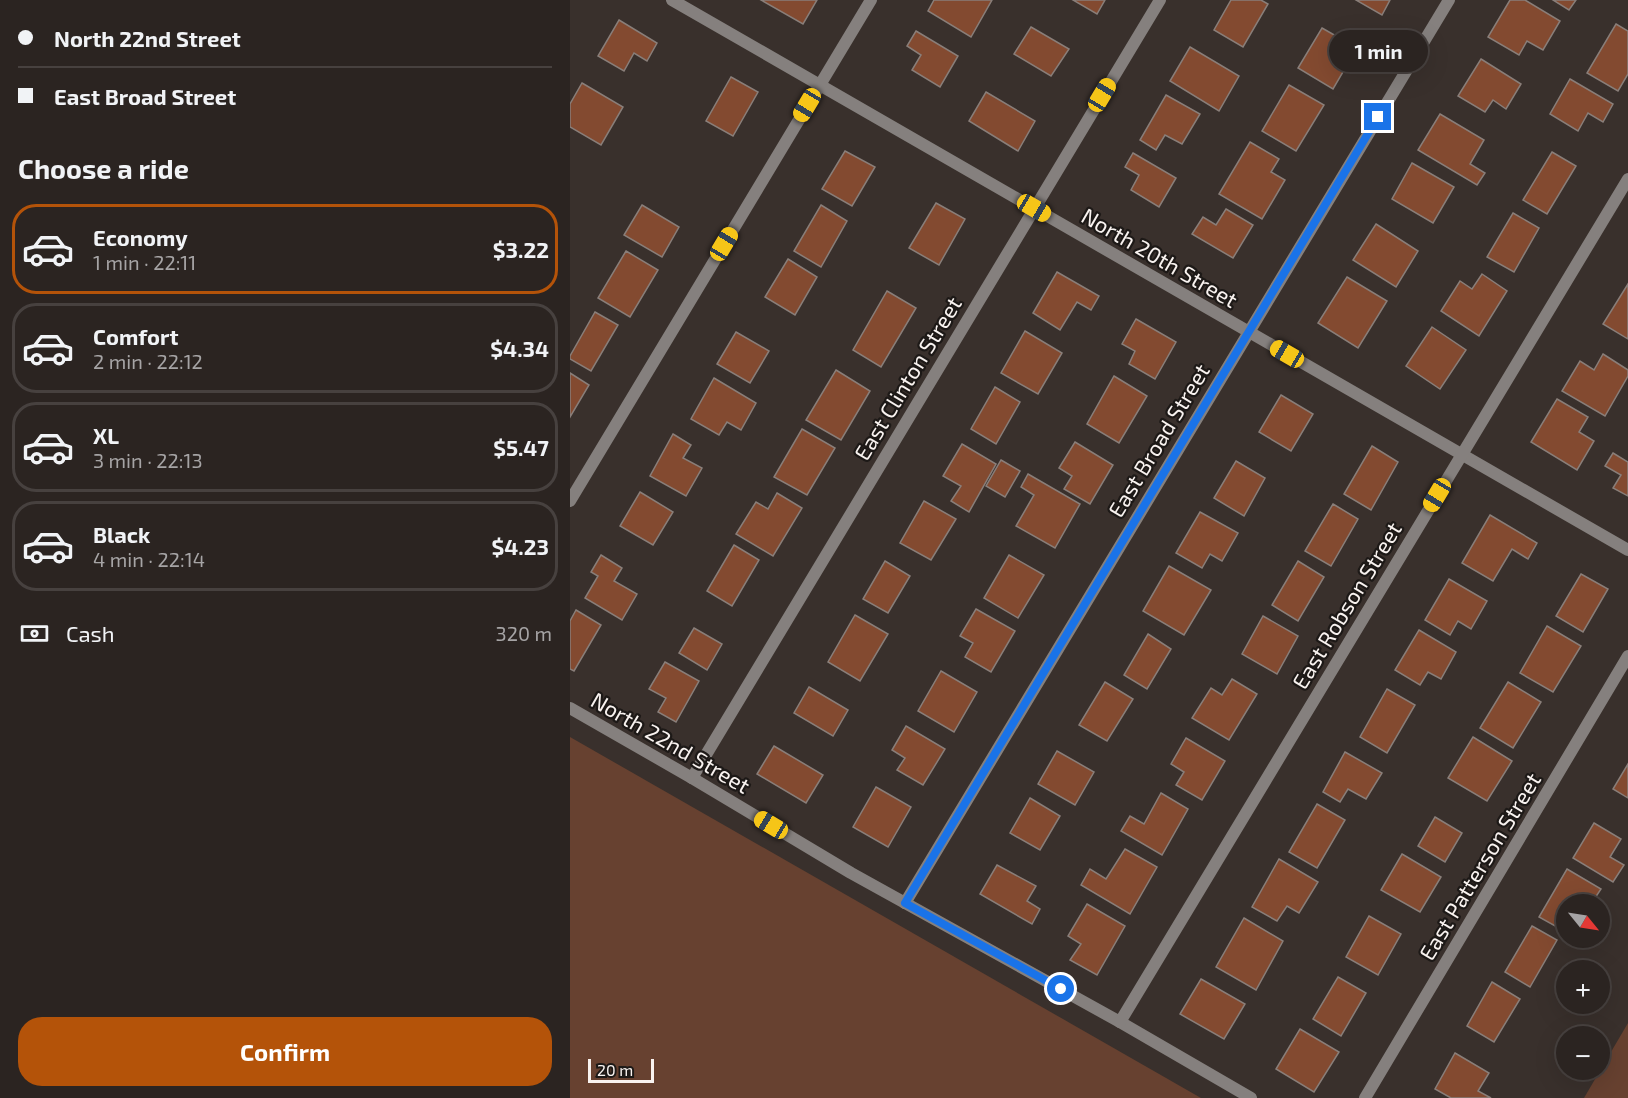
<!DOCTYPE html>
<meta charset="utf-8">
<style>
body{margin:0;font-family:"Exo 2",sans-serif;background:#37302e;color:#f1f3f6;height:100vh;display:flex;flex-direction:column;font-size:22px;white-space:nowrap}
*{box-sizing:border-box;margin:0}
p{font-size:20px;color:#a6a4a5}
.icon{flex:none;width:33px;height:33px;fill:none;stroke:currentColor;stroke-width:2;stroke-linecap:round;stroke-linejoin:round}
.map{position:relative;flex:1;overflow:hidden}
.details{display:flex;flex-direction:column;background:#2b2421;width:570px}
.details>*{flex:none}
.hud{display:grid;align-content:center;height:132px;padding:0 18px;background:#2b2421}
.needle{width:39px;rotate:120deg}
.controls{position:absolute;left:986px;top:894px;display:grid;gap:12px}
.controls a{display:grid;place-items:center;width:54px;height:54px;border-radius:50%;background:#2b2421;box-shadow:0 6px 24px #0002,0 0 0 2px #47413f;font-size:30px}
.scale{position:absolute;left:18px;bottom:15px;width:66px;box-sizing:border-box;padding-left:6px;border:3px solid #f9f3f0;border-top:0;font-size:16px;line-height:21px;white-space:nowrap;color:#f9f3f0;-webkit-text-stroke:4px #1d1917;paint-order:stroke}
.end{position:absolute;width:27px;height:27px;margin:-14px;border:8px solid #1a73e8;background:#fff;box-shadow:0 0 0 3px #fff}
.from{border-radius:50%}
.bubble{position:absolute;height:42px;border-radius:21px;background:#2b2421;box-shadow:0 6px 24px #0002,0 0 0 2px #47413f;font-size:20px;font-weight:700;line-height:42px;text-align:center}
.car{position:absolute;width:18px;height:36px;margin:-18px -9px;border-radius:8px;box-shadow:0 0 4px 2px #0007;background:linear-gradient(#f5c518 24%,#345 0 40%,#f5c518 0 76%,#345 0 86%,#f5c518 0)}
.hud b{display:flex;align-items:center;gap:21px;height:57px;font-size:22px}
.hud b+b{border-top:2px solid #47413f}
.hud i{width:15px;height:15px;background:#f1f3f6}
ul{padding:0;list-style:none}
li{display:flex;align-items:center;gap:18px;height:90px;margin:0 12px 9px;padding:0 6px;border:3px solid #47413f;border-radius:24px}
li div{flex:1}
li b{display:block;font-size:22px}
li em{font-style:normal;font-weight:700}
li.selected{border-color:#b45309}
li>.icon{width:54px;height:54px;stroke-width:1.5}
h2{padding:0 18px;font-size:27px;line-height:72px}
.pay{display:flex;align-items:center;gap:15px;height:66px;padding:0 18px;font-size:22px}
.pay p{margin-inline-start:auto}
.action{display:flex;gap:12px;margin-top:auto;padding:12px 18px}
.action a{flex:1;height:69px;border-radius:24px;background:#b45309;color:#fff;font-size:24px;font-weight:700;line-height:69px;text-align:center}
main{display:flex;flex:1;min-height:0}
.map>svg:first-child{display:block}
.green{fill:#674130}
.building{fill:#834a30;stroke:#897e79;stroke-width:1.5}
.lines{fill:none;stroke-linecap:round;stroke-linejoin:round}
.minor{stroke:#85807e;stroke-width:12}
.route{stroke:#1a73e8;stroke-width:8}
.labels{text-anchor:middle;dominant-baseline:central;stroke-width:4.5;stroke-linejoin:round;paint-order:stroke}
.street-label{font-size:22px;fill:#f9f3f0;stroke:#1d1917}
</style>
<main>
<section class="details">
<div class="hud">
<b><i class="from"></i>North 22nd Street</b>
<b><i></i>East Broad Street</b>
</div>
<h2>Choose a ride</h2>
<ul>
<li class="selected"><svg class="icon" aria-label="car" viewBox="0 0 24 24"><path d="M5 17H2v-5l4-1 3-4h7l3 4 3 1v5h-3M9 17h6M6 11h13"/><circle cx="7" cy="17" r="2"/><circle cx="17" cy="17" r="2"/></svg><div><b>Economy</b><p>1 min · 22:11</p></div><em>$3.22</em></li>
<li><svg class="icon" aria-label="car" viewBox="0 0 24 24"><path d="M5 17H2v-5l4-1 3-4h7l3 4 3 1v5h-3M9 17h6M6 11h13"/><circle cx="7" cy="17" r="2"/><circle cx="17" cy="17" r="2"/></svg><div><b>Comfort</b><p>2 min · 22:12</p></div><em>$4.34</em></li>
<li><svg class="icon" aria-label="car" viewBox="0 0 24 24"><path d="M5 17H2v-5l4-1 3-4h7l3 4 3 1v5h-3M9 17h6M6 11h13"/><circle cx="7" cy="17" r="2"/><circle cx="17" cy="17" r="2"/></svg><div><b>XL</b><p>3 min · 22:13</p></div><em>$5.47</em></li>
<li><svg class="icon" aria-label="car" viewBox="0 0 24 24"><path d="M5 17H2v-5l4-1 3-4h7l3 4 3 1v5h-3M9 17h6M6 11h13"/><circle cx="7" cy="17" r="2"/><circle cx="17" cy="17" r="2"/></svg><div><b>Black</b><p>4 min · 22:14</p></div><em>$4.23</em></li>
</ul>
<div class="pay"><svg class="icon" aria-label="cash" viewBox="0 0 24 24"><path d="M3 7h18v10H3z"/><circle cx="12" cy="12" r="2"/></svg>Cash<p>320 m</p></div>
<div class="action"><a>Confirm</a></div>
</section>
<div class="map">
<svg width="1058" height="1098" viewBox="0 0 1058 1098">
<rect width="100%" height="100%" fill="#39302c"/>
<g class="green">
<polygon points="0,737 631,1098 0,1098"/>
<polygon points="1058,1023 1058,1098 1014,1098"/>
</g>
<g class="building">
<polygon points="191,0 247,0 233,24"/>
<polygon points="364,0 422,0 401,37 358,11"/>
<polygon points="503,0 535,0 527,14"/>
<polygon points="661,0 691,0 698,4 673,47 644,30"/>
<polygon points="786,0 820,0 812,15"/>
<polygon points="940,0 955,0 990,21 973,50 957,41 949,55 918,37"/>
<polygon points="983,0 1006,0 999,10"/>
<polygon points="49,20 87,43 77,61 64,53 54,71 28,56"/>
<polygon points="1046,24 1058,31 1058,74 1048,91 1017,73"/>
<polygon points="461,27 499,49 481,76 444,54"/>
<polygon points="752,28 787,48 763,89 728,68"/>
<polygon points="346,31 388,56 370,87 342,70 351,55 337,46"/>
<polygon points="620,47 669,76 649,111 600,81"/>
<polygon points="911,59 951,84 936,109 923,100 915,112 888,96"/>
<polygon points="161,77 188,92 163,136 136,121"/>
<polygon points="1000,79 1043,104 1033,122 1018,113 1008,131 980,114"/>
<polygon points="12,83 53,107 31,145 0,127 0,104"/>
<polygon points="719,85 754,105 726,151 692,131"/>
<polygon points="416,92 465,121 448,151 399,121"/>
<polygon points="596,95 630,114 612,144 595,135 586,150 570,140"/>
<polygon points="870,114 914,140 900,164 915,173 907,185 848,150"/>
<polygon points="680,142 709,159 701,172 715,180 692,219 649,194"/>
<polygon points="275,151 305,167 282,206 252,189"/>
<polygon points="982,152 1006,166 977,214 953,200"/>
<polygon points="563,153 606,178 589,207 561,190 569,175 555,167"/>
<polygon points="842,163 884,187 863,223 822,199"/>
<polygon points="366,203 395,219 369,265 339,248"/>
<polygon points="72,205 109,227 92,257 54,235"/>
<polygon points="251,205 277,221 251,267 224,251"/>
<polygon points="656,209 683,225 663,258 622,234 633,217 646,225"/>
<polygon points="943,213 969,228 944,272 917,257"/>
<polygon points="806,224 848,251 826,287 783,260"/>
<polygon points="56,251 88,270 60,317 28,298"/>
<polygon points="218,259 247,277 225,315 195,297"/>
<polygon points="487,272 529,296 521,310 507,302 490,330 463,313"/>
<polygon points="912,274 937,291 909,336 871,311 890,281 902,289"/>
<polygon points="777,277 817,301 788,348 748,323"/>
<polygon points="1058,284 1058,339 1033,324"/>
<polygon points="317,291 346,308 311,367 283,350"/>
<polygon points="25,312 48,325 21,371 0,359 0,356"/>
<polygon points="566,319 606,342 585,379 559,364 565,351 552,344"/>
<polygon points="862,327 896,350 870,389 836,366"/>
<polygon points="455,331 492,353 468,394 431,373"/>
<polygon points="166,332 199,351 180,383 147,364"/>
<polygon points="1033,354 1058,370 1058,376 1035,416 992,391 1010,361 1024,370"/>
<polygon points="266,370 300,391 271,440 236,420"/>
<polygon points="0,373 19,385 0,417"/>
<polygon points="544,376 577,396 549,443 517,424"/>
<polygon points="144,378 186,403 171,430 157,422 149,435 121,419"/>
<polygon points="425,387 450,402 426,444 401,429"/>
<polygon points="711,395 743,414 721,451 689,432"/>
<polygon points="987,399 1018,417 1009,432 1024,441 1007,470 961,442"/>
<polygon points="232,429 265,448 237,495 204,477"/>
<polygon points="103,434 121,445 113,458 132,468 116,496 80,476"/>
<polygon points="505,442 543,465 520,504 494,489 502,476 489,468"/>
<polygon points="392,444 426,464 399,512 381,501 391,486 373,476"/>
<polygon points="802,446 828,462 801,510 774,494"/>
<polygon points="1043,453 1058,462 1058,496 1043,488 1051,475 1035,466"/>
<polygon points="431,460 450,471 435,497 416,486"/>
<polygon points="666,461 695,478 674,516 644,498"/>
<polygon points="458,474 510,504 485,548 446,526 464,495 451,487"/>
<polygon points="70,492 103,512 83,545 50,526"/>
<polygon points="207,493 232,508 203,556 166,534 186,502 198,509"/>
<polygon points="354,501 386,519 361,560 330,543"/>
<polygon points="763,504 788,519 761,566 735,551"/>
<polygon points="630,512 668,533 652,561 640,554 632,568 606,553"/>
<polygon points="920,515 967,543 958,559 942,549 923,581 892,563"/>
<polygon points="164,545 189,560 162,606 137,591"/>
<polygon points="31,555 52,568 44,581 67,594 52,620 15,598 28,576 21,572"/>
<polygon points="439,555 474,575 448,618 414,598"/>
<polygon points="315,561 340,576 318,613 293,599"/>
<polygon points="728,561 754,577 728,621 702,605"/>
<polygon points="599,566 641,590 614,635 573,611"/>
<polygon points="1011,574 1038,589 1013,632 986,616"/>
<polygon points="879,579 917,601 901,629 888,621 880,635 855,620"/>
<polygon points="406,609 445,631 421,672 395,657 403,643 390,636"/>
<polygon points="6,610 31,625 4,671 0,669 0,621"/>
<polygon points="285,615 318,634 290,681 258,662"/>
<polygon points="693,616 728,636 707,674 672,654"/>
<polygon points="977,626 1011,646 983,692 950,673"/>
<polygon points="124,628 152,644 137,670 109,653"/>
<polygon points="849,630 886,652 871,679 858,672 850,685 825,670"/>
<polygon points="578,634 601,649 577,689 554,675"/>
<polygon points="95,662 129,681 106,722 88,712 96,698 79,689"/>
<polygon points="371,671 407,692 384,732 348,711"/>
<polygon points="662,679 687,694 659,740 622,718 641,688 652,695"/>
<polygon points="535,682 563,699 537,741 509,725"/>
<polygon points="938,682 971,702 943,748 910,728"/>
<polygon points="239,687 278,710 263,736 224,713"/>
<polygon points="817,689 845,705 817,753 790,737"/>
<polygon points="336,726 375,749 353,785 327,770 335,758 322,750"/>
<polygon points="903,737 942,761 917,801 878,778"/>
<polygon points="616,738 655,761 632,800 606,785 614,772 601,764"/>
<polygon points="204,746 253,775 236,803 187,774"/>
<polygon points="487,751 524,772 505,805 468,784"/>
<polygon points="775,752 812,773 796,799 778,789 770,802 753,792"/>
<polygon points="1058,764 1058,798 1043,789"/>
<polygon points="306,787 341,807 318,847 283,827"/>
<polygon points="591,793 618,809 592,855 551,831 560,816 574,824"/>
<polygon points="460,798 490,816 470,850 440,833"/>
<polygon points="747,804 775,820 747,868 719,852"/>
<polygon points="865,817 892,833 875,862 848,846"/>
<polygon points="1024,823 1051,839 1040,857 1054,865 1043,882 1003,858"/>
<polygon points="555,849 587,867 560,914 511,885 520,869 536,879"/>
<polygon points="832,854 871,877 850,912 811,890"/>
<polygon points="709,859 748,882 729,913 717,906 707,921 682,907"/>
<polygon points="427,865 466,886 457,901 470,909 462,924 410,894"/>
<polygon points="997,869 1031,889 1021,904 996,904 996,932 969,917"/>
<polygon points="517,904 555,926 527,975 500,960 511,944 498,936"/>
<polygon points="799,916 831,934 808,975 776,957"/>
<polygon points="674,918 713,941 686,990 646,967"/>
<polygon points="962,926 987,940 960,987 935,972"/>
<polygon points="768,977 796,993 771,1036 743,1019"/>
<polygon points="631,979 675,1004 654,1039 610,1014"/>
<polygon points="922,982 950,999 924,1042 897,1026"/>
<polygon points="730,1029 769,1052 744,1092 706,1069"/>
<polygon points="885,1053 919,1073 908,1091 921,1098 881,1098 865,1089"/>
</g>
<g class="lines">
<g class="minor">
<polyline points="102,0 1058,550"/>
<polyline points="0,501 301,0"/>
<polyline points="0,708 122,778 281,873 550,1022 681,1098"/>
<polyline points="122,778 590,0"/>
<polyline points="335,903 879,0"/>
<polyline points="550,1022 1058,179"/>
<polyline points="795,1098 1058,656"/>
</g>
</g>
<g class="lines">
<polyline class="route" points="491,989 335,903 808,117"/>
</g>
<g class="labels">
<g class="street-label">
<text transform="translate(590 257) rotate(30)">North 20th Street</text>
<text transform="translate(337 378) rotate(-59)">East Clinton Street</text>
<text transform="translate(588 440) rotate(-59)">East Broad Street</text>
<text transform="translate(776 605) rotate(-59)">East Robson Street</text>
<text transform="translate(101 742) rotate(30)">North 22nd Street</text>
<text transform="translate(909 866) rotate(-59)">East Patterson Street</text>
</g>
</g>
</svg>
<div class="controls">
<a><svg class="needle" viewBox="-14 -14 28 28"><path d="M0-13l5 13h-10z" fill="#e53935"/><path d="M0 13l5-13h-10z" fill="#a6a4a5"/></svg></a>
<a>+</a>
<a>−</a>
</div>
<div class="scale">20 m</div>
<i class="end from" style="left:491px;top:989px"></i>
<i class="end" style="left:808px;top:117px"></i>
<div class="bubble" style="left:759px;top:30px;width:99px">1 min</div>
<i class="car" style="left:532px;top:95px;rotate:31deg"></i>
<i class="car" style="left:237px;top:105px;rotate:211deg"></i>
<i class="car" style="left:464px;top:208px;rotate:120deg"></i>
<i class="car" style="left:154px;top:244px;rotate:31deg"></i>
<i class="car" style="left:717px;top:354px;rotate:300deg"></i>
<i class="car" style="left:867px;top:495px;rotate:211deg"></i>
<i class="car" style="left:201px;top:825px;rotate:301deg"></i>
</div>
</main>
